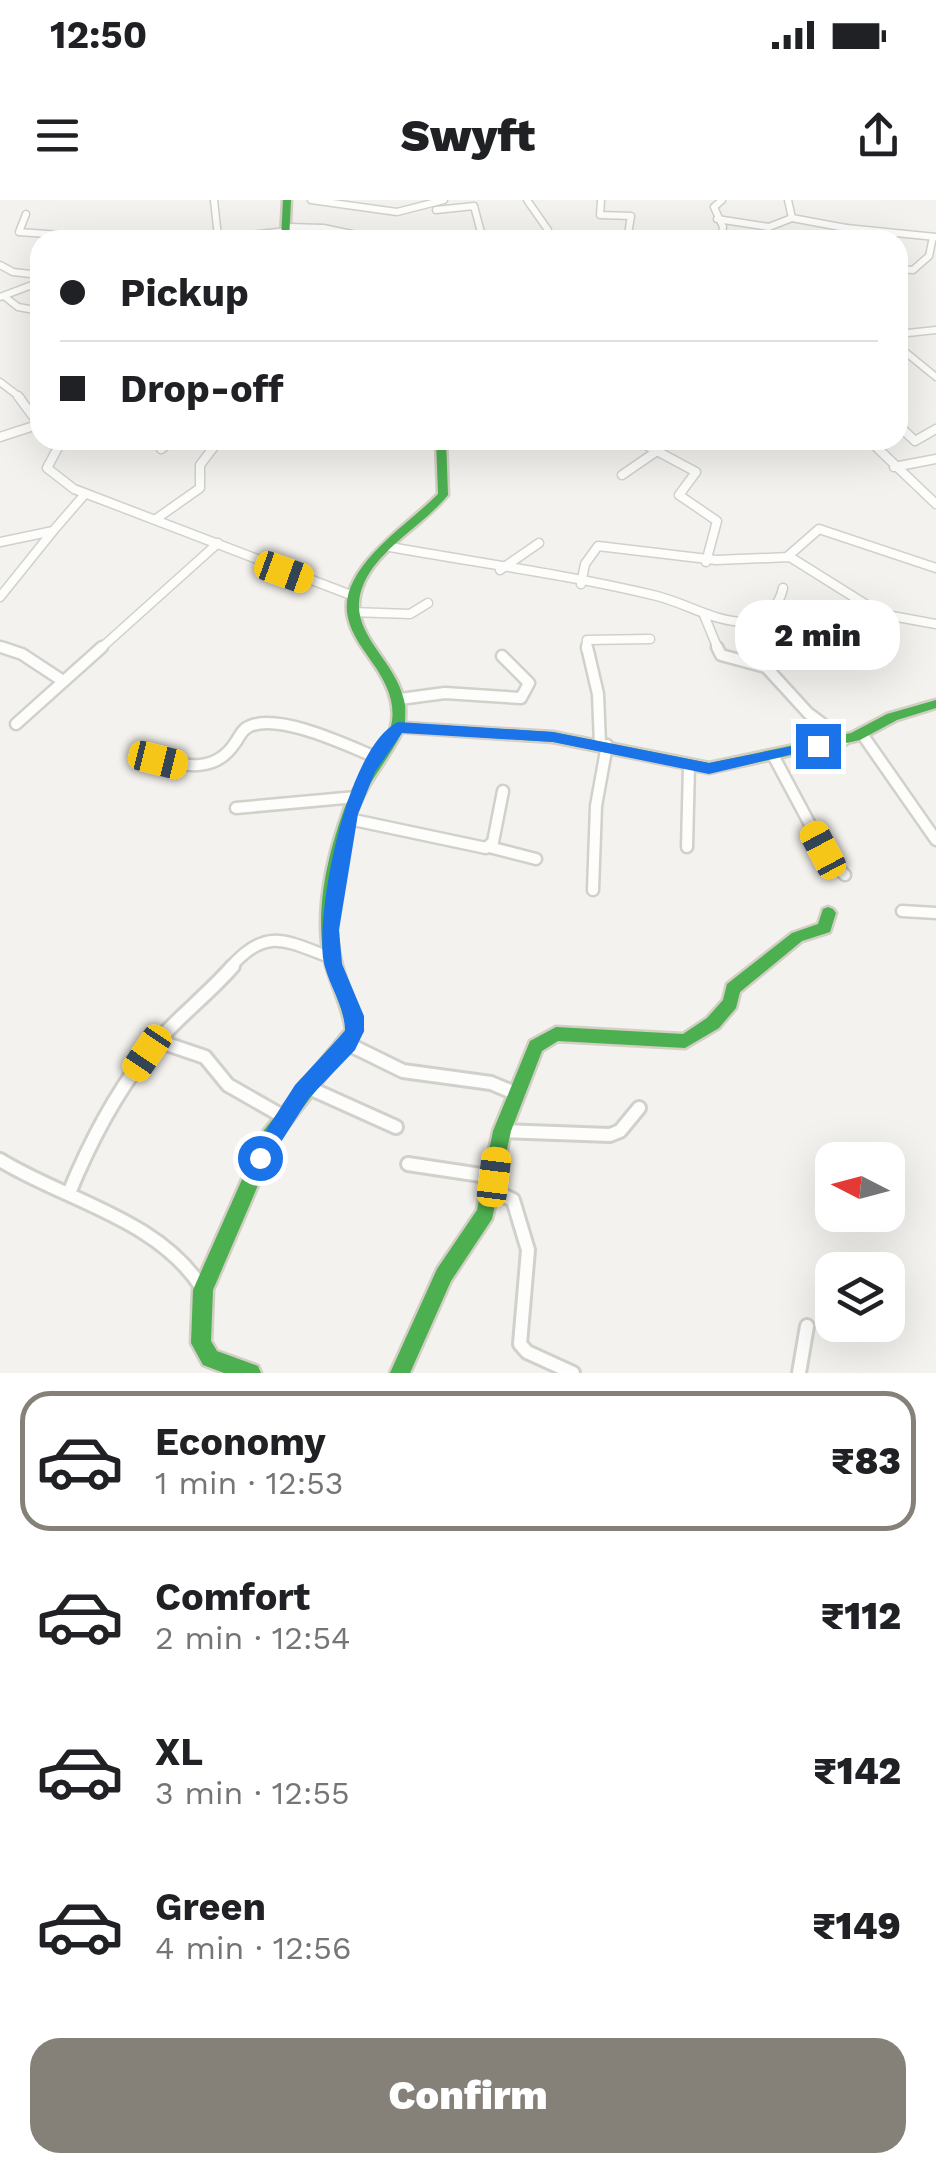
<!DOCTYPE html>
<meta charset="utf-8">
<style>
body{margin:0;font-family:"Work Sans",sans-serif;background:#f2f2f2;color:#202124;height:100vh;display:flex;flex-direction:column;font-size:38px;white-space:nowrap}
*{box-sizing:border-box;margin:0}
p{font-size:32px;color:#757577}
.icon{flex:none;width:55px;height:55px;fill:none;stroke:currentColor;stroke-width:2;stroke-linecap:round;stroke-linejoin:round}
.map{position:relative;height:1173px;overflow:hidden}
.panel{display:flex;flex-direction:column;background:#fff;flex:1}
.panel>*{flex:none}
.hud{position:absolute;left:30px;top:30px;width:878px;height:220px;border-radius:30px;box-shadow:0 10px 40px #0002;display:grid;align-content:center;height:220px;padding:0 30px;background:#fff}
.needle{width:65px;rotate:276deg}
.buttons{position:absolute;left:815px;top:942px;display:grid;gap:20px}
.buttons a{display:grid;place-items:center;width:90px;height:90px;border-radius:20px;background:#fff;box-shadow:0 10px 40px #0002;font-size:50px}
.end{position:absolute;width:45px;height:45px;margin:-22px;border:12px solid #1a73e8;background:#fff;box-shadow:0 0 0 5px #fff}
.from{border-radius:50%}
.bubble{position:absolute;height:70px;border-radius:30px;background:#fff;box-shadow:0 10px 40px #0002;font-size:32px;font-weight:800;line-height:70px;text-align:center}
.car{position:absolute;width:30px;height:60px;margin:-30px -15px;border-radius:12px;box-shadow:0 0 8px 2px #0007;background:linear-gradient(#f5c518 24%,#345 0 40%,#f5c518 0 76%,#345 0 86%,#f5c518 0)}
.hud b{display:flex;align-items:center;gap:35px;height:95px;font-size:38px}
.hud b+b{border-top:2px solid #e0e0e0}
.hud i{width:25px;height:25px;background:#202124}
ul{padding:18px 0 0;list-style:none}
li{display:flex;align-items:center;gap:30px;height:140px;margin:0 20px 15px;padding:0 10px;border:5px solid transparent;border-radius:30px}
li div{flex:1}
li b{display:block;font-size:38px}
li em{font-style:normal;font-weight:800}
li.selected{border-color:#868178}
li>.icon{width:90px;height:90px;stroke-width:1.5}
.primary-button{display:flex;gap:20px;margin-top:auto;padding:20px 30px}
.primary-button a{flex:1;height:115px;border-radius:30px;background:#868178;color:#fff;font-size:40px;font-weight:800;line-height:115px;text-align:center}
.status{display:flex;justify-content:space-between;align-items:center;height:70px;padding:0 50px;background:#fff;direction:ltr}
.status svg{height:28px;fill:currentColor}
header{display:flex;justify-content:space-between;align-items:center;height:130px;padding:0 30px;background:#fff;font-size:45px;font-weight:800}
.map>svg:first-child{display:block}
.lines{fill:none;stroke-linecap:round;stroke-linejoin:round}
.street-far3-casing{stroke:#d2d0cb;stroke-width:9}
.street-far2-casing{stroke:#d2d0cb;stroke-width:11}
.street-far1-casing{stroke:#d2d0cb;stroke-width:15}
.street-casing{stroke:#d2d0cb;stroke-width:18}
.fast-casing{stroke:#d3cfc5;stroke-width:5}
.street-far3{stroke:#fdfdfc;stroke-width:6}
.street-far2{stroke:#fdfdfc;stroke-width:8}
.street-far1{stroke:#fdfdfc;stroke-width:10}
.street{stroke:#fdfdfc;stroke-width:12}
.fast{fill:#4caf50;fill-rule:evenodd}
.route{fill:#1a73e8}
</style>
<div class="status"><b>12:50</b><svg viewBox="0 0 49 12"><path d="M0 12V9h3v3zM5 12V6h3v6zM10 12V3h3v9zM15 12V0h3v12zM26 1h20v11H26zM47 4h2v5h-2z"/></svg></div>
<header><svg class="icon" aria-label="menu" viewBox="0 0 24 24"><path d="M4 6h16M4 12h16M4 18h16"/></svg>Swyft<svg class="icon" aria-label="share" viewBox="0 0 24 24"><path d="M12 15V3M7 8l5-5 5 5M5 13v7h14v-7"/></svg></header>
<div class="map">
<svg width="936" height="1173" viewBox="0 0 936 1173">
<rect width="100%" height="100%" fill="#f4f2ee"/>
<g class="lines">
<defs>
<g id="street-far3">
<polyline points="214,0 218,37"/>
<polyline points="311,0 397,12 444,0"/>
<polyline points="527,0 548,30 547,40"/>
<polyline points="601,0 600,15 631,16 627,40"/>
<polyline points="788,0 792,18 846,28 845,37 836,40"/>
<polyline points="436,10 474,6 483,40"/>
<polyline points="26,14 19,32 131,40"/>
<polyline points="717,19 769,27 792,18"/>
<polyline points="288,27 323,28 381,40"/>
<polyline points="846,28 936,37"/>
<polyline points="205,40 287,31"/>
<polyline points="721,40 723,27 714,7 722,0"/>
<polyline points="0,65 13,72 40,75"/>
<polyline points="898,69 913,70 929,56 933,37"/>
<polyline points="4,96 18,107 40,111"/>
<polyline points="0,97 40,82"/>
<polyline points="898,134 936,130"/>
<polyline points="898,146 936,177"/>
<polyline points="0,182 21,198"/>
</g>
<g id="street-far2">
<polyline points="18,196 38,223"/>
<polyline points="898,225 915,241 936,229"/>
<polyline points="0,237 40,224"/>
<polyline points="62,240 47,268 74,289 351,395"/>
<polyline points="869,240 936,304"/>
<polyline points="161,249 173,240"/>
<polyline points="657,251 696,272 679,295 717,321 706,362"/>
<polyline points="894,267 936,259"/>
<polyline points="622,275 657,251 636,240"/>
<polyline points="156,319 200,288 200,265 213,248 211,240"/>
<polyline points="0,342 53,331 85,294"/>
<path d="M390,347C479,363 570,375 657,396C688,404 714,422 746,422C765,422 780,404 783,388"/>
<polyline points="787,357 819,329 936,368"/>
<polyline points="500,370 539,343"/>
<polyline points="581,384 585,364 598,346 716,360 790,357 881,414 936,424"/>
<polyline points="0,397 53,331"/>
<polyline points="351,412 410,414 428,403"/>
<polyline points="704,415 718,449"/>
<polyline points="0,446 8,449"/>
<polyline points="100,449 218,343"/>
<polyline points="586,449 587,440 650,439"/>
</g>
<g id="street-far1">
<polyline points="1,447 22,454 63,481"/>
<polyline points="587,447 598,494 600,544"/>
<polyline points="717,447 721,455 766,467 808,513 844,540"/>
<polyline points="400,499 445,493 521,498 529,483 502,456"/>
<polyline points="16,524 102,447"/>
<polyline points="862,534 936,640"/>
<polyline points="774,557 829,660 845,675"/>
<path d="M158,559C187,567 216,572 235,543C240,536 242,529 250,526C281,513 348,546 378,558"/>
<polyline points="236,608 356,597"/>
<polyline points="349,619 486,648 493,642 503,591"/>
<polyline points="489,647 536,659"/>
<polyline points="687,647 689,565"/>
<polyline points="593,690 596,606 607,545"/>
<polyline points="902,711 936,713"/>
<path d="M230,768C266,726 286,741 332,758"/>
</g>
<g id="street">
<polyline points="158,841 205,857 228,885 284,917"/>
<polyline points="348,844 403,871 491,883 515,893"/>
<polyline points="307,887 396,927"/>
<polyline points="502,931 610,935 620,931 639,908"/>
<path d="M0,960C67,1001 158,1019 202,1088"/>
<polyline points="408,964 494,977"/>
<polyline points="492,990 513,1000 528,1050 520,1144 527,1152 573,1173"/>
<path d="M69,993C89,944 113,898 145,856C170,823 206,797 233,766"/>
<polyline points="799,1173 807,1126"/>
</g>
<g id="fast">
<polygon points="283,0 291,0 289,40 281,40"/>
<path d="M436,240H446L448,295C425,323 390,342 370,372C335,427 393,452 404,500C406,507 405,516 405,523L553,532L709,563L851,533L887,514L936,500V508L897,520L860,540L709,573L553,542L402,532C392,553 377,571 366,591C344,632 330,711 340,757C345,783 359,805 362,831L277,941L213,1090L211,1141L217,1151L258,1166L261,1173H224L203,1165L191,1143L193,1090L196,1083L264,930L346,829C342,804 329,782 324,757C315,708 328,653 345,607C355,580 389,547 392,521C395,500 385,481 374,465C364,450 352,436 348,418C336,369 408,325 438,294Z"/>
<polygon points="828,707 833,709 836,713 830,732 802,741 740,792 736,808 719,828 685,848 558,841 542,851 511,931 492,1019 451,1081 410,1173 390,1173 437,1069 477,1010 493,931 530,841 556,827 683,834 707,818 723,800 727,784 792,733 818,724 823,709"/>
</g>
</defs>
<use href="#street-far3" class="street-far3-casing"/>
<use href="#street-far2" class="street-far2-casing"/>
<use href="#street-far1" class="street-far1-casing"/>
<use href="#street" class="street-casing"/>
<use href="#fast" class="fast-casing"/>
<use href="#street-far3" class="street-far3"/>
<use href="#street-far2" class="street-far2"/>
<use href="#street-far1" class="street-far1"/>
<use href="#street" class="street"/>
<use href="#fast" class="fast"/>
</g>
<path class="route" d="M398,522L553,532L709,563L818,541L826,546L709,574L553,542L402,533L375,572L358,614L339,730L342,764L364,816V831L355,850L309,898L267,964L260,967L250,958L253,951L295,885L345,831C345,804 327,784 323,758C317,706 347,547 398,522Z"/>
</svg>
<div class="buttons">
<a><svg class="needle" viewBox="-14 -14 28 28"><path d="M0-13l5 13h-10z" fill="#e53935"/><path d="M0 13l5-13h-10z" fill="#757577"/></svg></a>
<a><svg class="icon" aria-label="layers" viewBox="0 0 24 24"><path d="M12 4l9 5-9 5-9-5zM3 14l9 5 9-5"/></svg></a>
</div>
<i class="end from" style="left:260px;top:958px"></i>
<i class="end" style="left:818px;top:546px"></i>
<div class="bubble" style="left:735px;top:400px;width:165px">2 min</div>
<i class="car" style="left:284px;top:372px;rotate:110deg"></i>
<i class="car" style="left:158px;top:560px;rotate:104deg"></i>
<i class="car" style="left:823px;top:650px;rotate:332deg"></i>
<i class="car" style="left:147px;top:853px;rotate:214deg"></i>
<i class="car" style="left:494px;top:977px;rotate:7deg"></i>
<div class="hud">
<b><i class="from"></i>Pickup</b>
<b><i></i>Drop-off</b>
</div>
</div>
<section class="panel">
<ul>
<li class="selected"><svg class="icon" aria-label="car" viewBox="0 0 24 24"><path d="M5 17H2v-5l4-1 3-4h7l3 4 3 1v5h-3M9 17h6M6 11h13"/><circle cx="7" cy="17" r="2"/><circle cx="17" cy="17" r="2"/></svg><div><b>Economy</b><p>1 min · 12:53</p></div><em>₹83</em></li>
<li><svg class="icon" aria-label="car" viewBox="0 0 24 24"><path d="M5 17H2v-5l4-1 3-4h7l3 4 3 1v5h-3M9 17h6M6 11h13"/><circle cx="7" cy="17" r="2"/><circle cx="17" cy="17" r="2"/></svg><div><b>Comfort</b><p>2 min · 12:54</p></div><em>₹112</em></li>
<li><svg class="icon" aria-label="car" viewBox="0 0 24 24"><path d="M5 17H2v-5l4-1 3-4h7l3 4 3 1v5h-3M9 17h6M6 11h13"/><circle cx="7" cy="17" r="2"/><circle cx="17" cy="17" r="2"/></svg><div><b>XL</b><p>3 min · 12:55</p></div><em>₹142</em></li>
<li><svg class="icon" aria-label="car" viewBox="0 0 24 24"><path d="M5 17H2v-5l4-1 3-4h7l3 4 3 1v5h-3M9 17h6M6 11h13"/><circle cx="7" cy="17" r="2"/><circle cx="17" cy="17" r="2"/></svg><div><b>Green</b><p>4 min · 12:56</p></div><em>₹149</em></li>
</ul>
<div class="primary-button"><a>Confirm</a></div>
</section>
